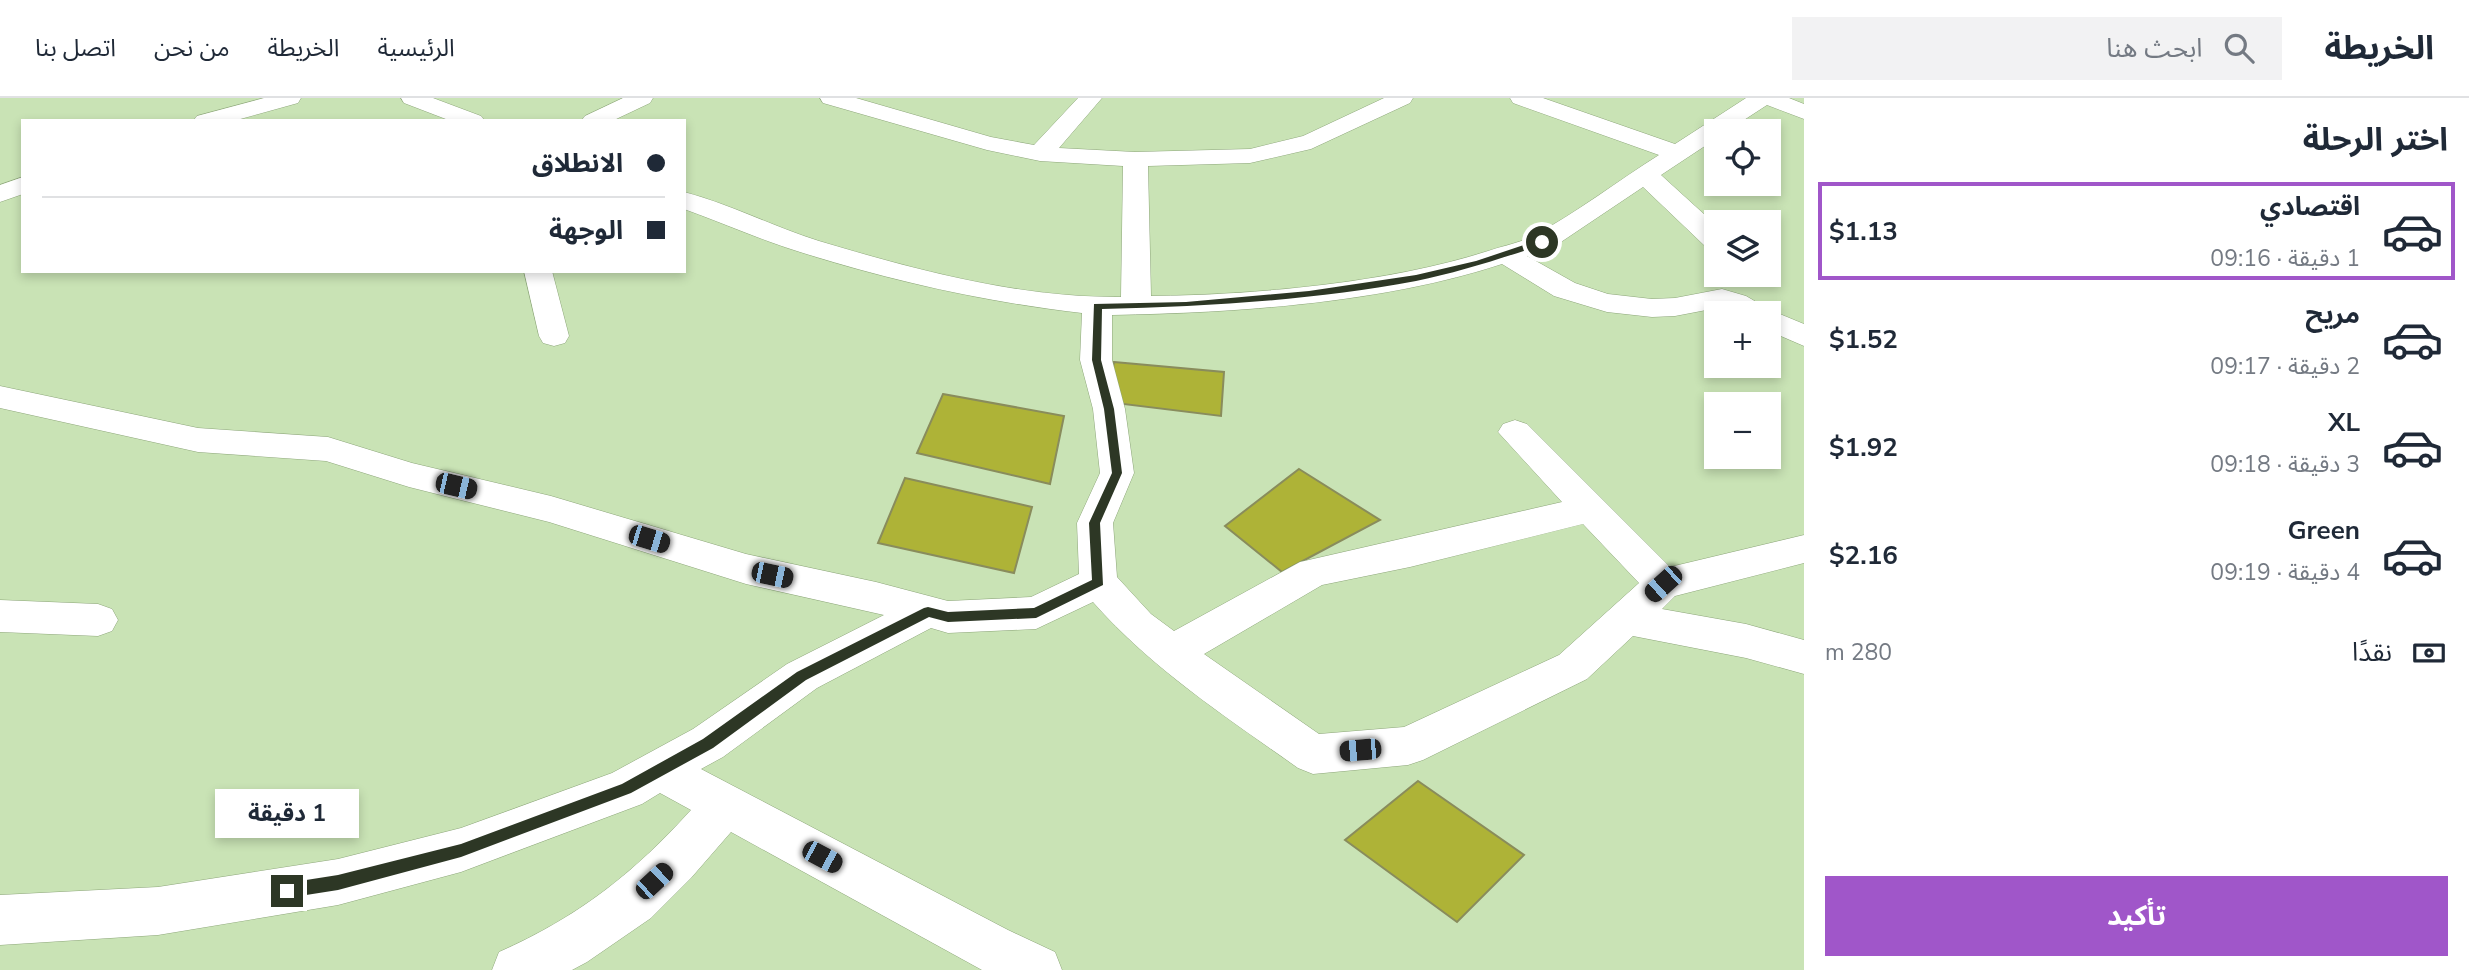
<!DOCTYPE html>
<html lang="ar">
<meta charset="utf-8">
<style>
body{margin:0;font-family:"Nunito Sans","Noto Sans Arabic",sans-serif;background:#f2f2f3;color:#1f2937;direction:rtl;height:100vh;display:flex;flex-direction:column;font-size:26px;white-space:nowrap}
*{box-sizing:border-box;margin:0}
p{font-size:23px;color:#747a83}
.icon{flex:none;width:38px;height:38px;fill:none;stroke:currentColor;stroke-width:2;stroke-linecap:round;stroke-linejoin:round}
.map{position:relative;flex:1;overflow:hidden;direction:ltr}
.drawer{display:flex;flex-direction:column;background:#fff;width:665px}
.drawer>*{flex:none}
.guide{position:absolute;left:21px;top:21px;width:665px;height:154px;border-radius:0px;box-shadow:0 4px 10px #0003;direction:rtl;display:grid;align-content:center;height:154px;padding:0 21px;background:#fff}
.fabs{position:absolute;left:1704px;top:21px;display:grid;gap:14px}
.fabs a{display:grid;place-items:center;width:77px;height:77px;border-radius:0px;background:#fff;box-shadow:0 4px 10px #0003;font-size:35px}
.end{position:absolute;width:32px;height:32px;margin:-16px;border:9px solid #2d3725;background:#fff;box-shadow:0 0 0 4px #fff}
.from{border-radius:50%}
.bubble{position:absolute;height:49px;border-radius:0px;background:#fff;box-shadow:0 4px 10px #0003;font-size:23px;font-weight:700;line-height:49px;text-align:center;direction:rtl}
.car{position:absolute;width:21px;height:42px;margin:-21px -10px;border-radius:9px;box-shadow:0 0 5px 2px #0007;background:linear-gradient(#222 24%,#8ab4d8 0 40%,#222 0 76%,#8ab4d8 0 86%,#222 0)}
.guide b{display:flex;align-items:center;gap:24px;height:66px;font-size:26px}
.guide b+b{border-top:2px solid #e0e1e3}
.guide i{width:18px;height:18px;background:#1f2937}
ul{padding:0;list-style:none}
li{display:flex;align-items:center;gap:21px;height:98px;margin:0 14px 10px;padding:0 7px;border:4px solid transparent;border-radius:0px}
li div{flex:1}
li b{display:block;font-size:26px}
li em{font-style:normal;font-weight:700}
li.selected{border-color:#a056c9}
li>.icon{width:63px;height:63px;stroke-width:1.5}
h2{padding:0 21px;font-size:32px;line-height:84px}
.pay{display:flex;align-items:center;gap:18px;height:77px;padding:0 21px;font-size:26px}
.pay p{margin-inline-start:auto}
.cta{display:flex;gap:14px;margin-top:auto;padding:14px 21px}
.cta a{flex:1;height:80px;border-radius:0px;background:#a056c9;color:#fff;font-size:28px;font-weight:700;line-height:80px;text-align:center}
header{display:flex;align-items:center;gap:42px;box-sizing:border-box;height:98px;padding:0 35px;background:#fff;border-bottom:2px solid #e0e1e3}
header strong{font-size:33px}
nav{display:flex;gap:38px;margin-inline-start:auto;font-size:24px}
.search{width:490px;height:63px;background:#f2f2f3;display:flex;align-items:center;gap:18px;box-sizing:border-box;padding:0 24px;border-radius:0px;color:#747a83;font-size:26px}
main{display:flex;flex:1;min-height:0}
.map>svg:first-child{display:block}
.building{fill:#aeb337;stroke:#898c5c;stroke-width:2}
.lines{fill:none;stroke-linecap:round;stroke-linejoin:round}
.minor-casing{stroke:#8da67a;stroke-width:1}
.minor{fill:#fff;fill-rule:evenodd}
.route{fill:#2d3725}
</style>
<header>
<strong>الخريطة</strong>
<div class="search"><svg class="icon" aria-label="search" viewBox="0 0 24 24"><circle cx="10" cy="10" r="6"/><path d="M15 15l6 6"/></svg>ابحث هنا</div>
<nav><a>الرئيسية</a><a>الخريطة</a><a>من نحن</a><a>اتصل بنا</a></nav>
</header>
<main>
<section class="drawer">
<h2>اختر الرحلة</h2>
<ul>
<li class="selected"><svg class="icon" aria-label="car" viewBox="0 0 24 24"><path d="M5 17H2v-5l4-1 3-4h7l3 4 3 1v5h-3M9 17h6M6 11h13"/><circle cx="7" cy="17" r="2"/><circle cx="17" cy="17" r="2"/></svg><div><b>اقتصادي</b><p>1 دقيقة · 09:16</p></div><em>$1.13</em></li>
<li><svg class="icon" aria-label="car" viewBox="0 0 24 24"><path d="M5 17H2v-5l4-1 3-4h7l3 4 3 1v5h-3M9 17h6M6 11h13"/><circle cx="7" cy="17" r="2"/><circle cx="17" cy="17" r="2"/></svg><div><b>مريح</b><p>2 دقيقة · 09:17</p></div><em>$1.52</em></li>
<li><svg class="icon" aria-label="car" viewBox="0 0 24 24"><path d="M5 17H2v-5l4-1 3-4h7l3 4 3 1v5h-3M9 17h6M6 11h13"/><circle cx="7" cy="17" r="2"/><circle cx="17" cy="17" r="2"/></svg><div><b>XL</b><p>3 دقيقة · 09:18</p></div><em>$1.92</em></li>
<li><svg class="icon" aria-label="car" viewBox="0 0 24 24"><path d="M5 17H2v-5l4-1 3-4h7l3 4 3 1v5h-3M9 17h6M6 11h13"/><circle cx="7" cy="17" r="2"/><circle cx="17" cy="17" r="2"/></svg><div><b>Green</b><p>4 دقيقة · 09:19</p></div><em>$2.16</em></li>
</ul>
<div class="pay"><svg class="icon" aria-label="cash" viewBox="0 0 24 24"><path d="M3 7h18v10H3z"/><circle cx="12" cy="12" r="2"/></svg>نقدًا<p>280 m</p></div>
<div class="cta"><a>تأكيد</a></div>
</section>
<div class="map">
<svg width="1804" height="872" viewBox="0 0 1804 872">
<rect width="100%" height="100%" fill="#c9e3b5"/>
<g class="building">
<polygon points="1114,264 1224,274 1221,318 1107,304"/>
<polygon points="943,296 1064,318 1050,386 917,355"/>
<polygon points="1299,371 1380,422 1282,474 1225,428"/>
<polygon points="905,380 1032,409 1014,475 878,445"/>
<polygon points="1418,683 1524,757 1457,824 1345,742"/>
</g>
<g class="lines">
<defs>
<g id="minor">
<polygon points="264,0 301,0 298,5 233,23 193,23 197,18"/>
<polygon points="401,0 433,0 481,18 485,23 451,23 404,5"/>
<polygon points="623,0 653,0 650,5 612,23 581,23 585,18"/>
<path d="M820,0H856L991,39L1034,47L1078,0H1102L1059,50L1135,54L1250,51L1303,38L1384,0H1413L1410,5L1311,51L1250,65L1148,68L1151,198C1254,197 1389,185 1488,153C1502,148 1520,145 1533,138C1575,116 1619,82 1659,57L1513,5L1510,0H1543L1675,46L1746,0H1789L1804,6V21L1767,7L1727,33H1717V40L1661,77L1717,128V152L1707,150L1643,89L1552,150L1527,158L1575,185L1608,196L1652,201L1675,200L1722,191L1746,198L1770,212L1804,226V248L1769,233V215H1735L1722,209L1675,218L1652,219L1607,214L1554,198L1502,166C1384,205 1235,215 1112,217V262L1125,311L1134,375L1113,425L1117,479L1151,516L1174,533L1300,464L1562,404L1498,334L1503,326L1515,322L1527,326L1670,469L1804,437V465L1675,498L1662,511L1746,526L1804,542V576L1746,560L1633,538L1587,581L1423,662L1408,667L1313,676L1298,670C1226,619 1151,570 1093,504L1036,531L948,535L931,530L817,590L723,659L701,671L1008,832L1055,854L1062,872H982L731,734L691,780L651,820L587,864L572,872H492L499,854C578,819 633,776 691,712L660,695L642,706L461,774L338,807L158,837L0,847V797L158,789L338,761L461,730L612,675L693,631L787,566L884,517L746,486L549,424L409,389L326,363L198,354L0,310V288L198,330L328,339L412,365L551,398L746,456L876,484L948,503L1031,499L1079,476L1077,425L1100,375L1093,311L1080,262L1082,215C986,204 892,183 800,154C761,142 723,125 684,111V94C730,106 774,129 819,143C916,172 1020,200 1121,199L1123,68L1040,63L987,52L823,5ZM1583,426L1639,485L1559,557L1404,629L1319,636L1204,556L1322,487L1410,469Z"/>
<polygon points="23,79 23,96 0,104 0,87"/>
<polygon points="524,173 552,173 569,238 565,245 554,248 543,245 539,238"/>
<polygon points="0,502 98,506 112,511 118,522 112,533 98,538 0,534"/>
</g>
</defs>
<use href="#minor" class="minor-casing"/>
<use href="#minor" class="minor"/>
</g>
<path class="route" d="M1542,141L1545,146C1502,160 1460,174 1416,183C1313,202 1207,209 1102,211L1101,262L1114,311L1122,375L1100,425L1103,487L1036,520L948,524L929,519L806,582L713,650L631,695L461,759L338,792L287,800L281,798L279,793L281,787L287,785L338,777L461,746L622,686L703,641L797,574L924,510L928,509L948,514L1034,510L1092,482L1089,425L1112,375L1104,311L1092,262L1094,206L1186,204L1309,193L1416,177L1476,163Z"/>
</svg>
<div class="fabs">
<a><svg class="icon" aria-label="locate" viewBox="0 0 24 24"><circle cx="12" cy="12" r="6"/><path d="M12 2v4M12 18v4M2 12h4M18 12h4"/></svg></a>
<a><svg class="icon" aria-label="layers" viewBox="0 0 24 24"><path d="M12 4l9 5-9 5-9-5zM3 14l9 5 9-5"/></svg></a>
<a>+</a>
<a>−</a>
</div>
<i class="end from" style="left:1542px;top:144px"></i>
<i class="end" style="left:287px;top:793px"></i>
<div class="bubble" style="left:215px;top:691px;width:144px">1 دقيقة</div>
<i class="car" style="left:456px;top:388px;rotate:103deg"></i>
<i class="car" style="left:649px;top:441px;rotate:107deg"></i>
<i class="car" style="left:772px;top:477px;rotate:102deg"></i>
<i class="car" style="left:1663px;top:486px;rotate:228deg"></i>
<i class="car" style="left:1360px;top:652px;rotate:265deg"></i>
<i class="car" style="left:822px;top:759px;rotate:118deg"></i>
<i class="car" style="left:654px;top:783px;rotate:47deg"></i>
<div class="guide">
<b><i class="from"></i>الانطلاق</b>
<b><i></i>الوجهة</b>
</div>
</div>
</main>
